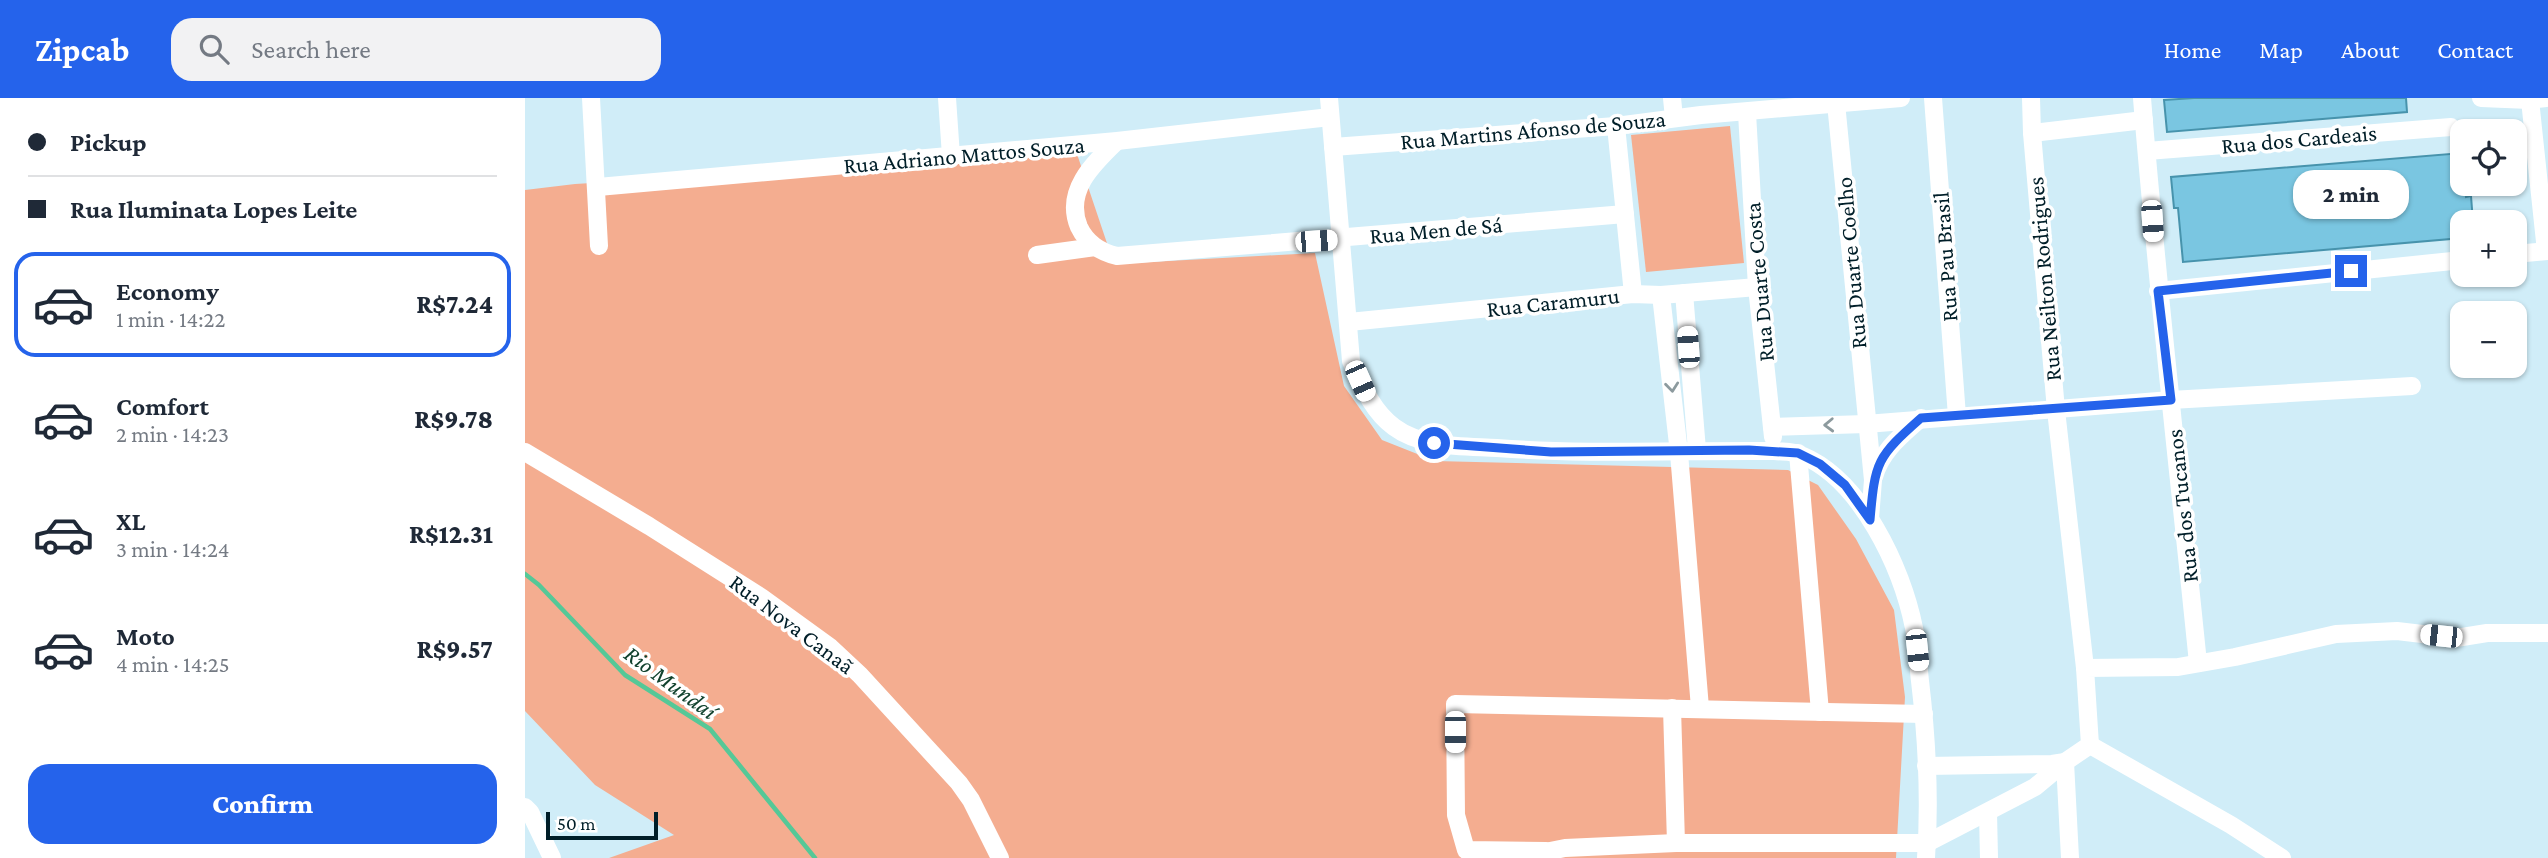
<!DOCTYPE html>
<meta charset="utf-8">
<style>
body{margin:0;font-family:"Crimson Pro",serif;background:#f2f2f3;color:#1f2937;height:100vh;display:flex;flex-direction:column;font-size:26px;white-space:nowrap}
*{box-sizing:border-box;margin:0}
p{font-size:23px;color:#747a83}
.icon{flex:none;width:38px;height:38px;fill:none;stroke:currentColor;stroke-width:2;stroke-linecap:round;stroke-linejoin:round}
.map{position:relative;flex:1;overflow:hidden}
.sheet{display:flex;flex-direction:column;background:#fff;width:525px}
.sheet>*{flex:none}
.hud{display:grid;align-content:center;height:154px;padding:0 28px;background:#fff}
.tools{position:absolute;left:1925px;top:21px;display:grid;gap:14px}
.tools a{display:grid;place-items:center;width:77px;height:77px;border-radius:14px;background:#fff;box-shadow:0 2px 5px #0004;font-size:35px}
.scale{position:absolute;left:21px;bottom:18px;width:112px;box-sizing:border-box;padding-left:7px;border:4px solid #001e28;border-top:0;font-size:19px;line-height:24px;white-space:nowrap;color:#001e28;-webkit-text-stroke:5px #fff;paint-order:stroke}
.end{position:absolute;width:32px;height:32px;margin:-16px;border:9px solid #2563eb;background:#fff;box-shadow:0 0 0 4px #fff}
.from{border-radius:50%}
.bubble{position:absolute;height:49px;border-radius:21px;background:#fff;box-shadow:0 2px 5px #0004;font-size:23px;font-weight:800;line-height:49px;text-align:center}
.car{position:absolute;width:21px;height:42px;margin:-21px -10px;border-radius:9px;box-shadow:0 0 5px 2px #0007;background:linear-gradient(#fff 24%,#345 0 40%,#fff 0 76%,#345 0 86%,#fff 0)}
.hud b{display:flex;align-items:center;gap:24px;height:66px;font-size:26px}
.hud b+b{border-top:2px solid #e0e1e3}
.hud i{width:18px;height:18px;background:#1f2937}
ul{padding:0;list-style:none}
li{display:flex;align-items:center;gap:21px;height:105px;margin:0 14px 10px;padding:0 14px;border:4px solid transparent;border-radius:21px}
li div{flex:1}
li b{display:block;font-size:26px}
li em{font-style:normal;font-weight:800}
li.active{border-color:#2563eb}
li>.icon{width:63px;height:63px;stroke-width:1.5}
.button{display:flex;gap:14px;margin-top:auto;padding:14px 28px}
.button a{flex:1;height:80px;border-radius:21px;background:#2563eb;color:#fff;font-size:28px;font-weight:800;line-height:80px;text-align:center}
header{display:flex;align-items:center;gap:42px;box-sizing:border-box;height:98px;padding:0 35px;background:#2563eb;color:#fff}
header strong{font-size:33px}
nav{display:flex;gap:38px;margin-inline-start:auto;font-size:24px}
.search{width:490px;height:63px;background:#f2f2f3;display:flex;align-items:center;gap:18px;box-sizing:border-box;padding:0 24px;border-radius:21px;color:#747a83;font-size:26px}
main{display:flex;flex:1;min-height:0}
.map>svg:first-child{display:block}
.green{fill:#f4ad90}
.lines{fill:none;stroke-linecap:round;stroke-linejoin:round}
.stream{stroke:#55c897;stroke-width:4.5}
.building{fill:#7ac6e1;stroke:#4793ac;stroke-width:2}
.minor{stroke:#fff;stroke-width:18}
.oneway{stroke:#8c9a9e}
.route{stroke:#2563eb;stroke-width:9}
.labels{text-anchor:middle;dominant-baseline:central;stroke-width:7;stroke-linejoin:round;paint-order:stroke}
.street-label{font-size:23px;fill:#001e28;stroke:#fff}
.water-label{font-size:24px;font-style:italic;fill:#11422e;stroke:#fff}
</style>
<header>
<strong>Zipcab</strong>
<div class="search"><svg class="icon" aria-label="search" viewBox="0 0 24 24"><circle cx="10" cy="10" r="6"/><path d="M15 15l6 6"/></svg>Search here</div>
<nav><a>Home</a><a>Map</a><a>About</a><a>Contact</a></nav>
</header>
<main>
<section class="sheet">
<div class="hud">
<b><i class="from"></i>Pickup</b>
<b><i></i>Rua Iluminata Lopes Leite</b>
</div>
<ul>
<li class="active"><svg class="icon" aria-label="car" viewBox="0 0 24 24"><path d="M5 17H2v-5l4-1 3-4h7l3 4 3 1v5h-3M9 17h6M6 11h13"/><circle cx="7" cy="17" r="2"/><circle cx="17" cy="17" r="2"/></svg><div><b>Economy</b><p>1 min · 14:22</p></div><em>R$7.24</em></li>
<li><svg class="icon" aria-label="car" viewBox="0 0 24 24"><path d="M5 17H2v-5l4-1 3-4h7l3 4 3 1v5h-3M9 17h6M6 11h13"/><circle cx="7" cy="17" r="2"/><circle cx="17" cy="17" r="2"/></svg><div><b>Comfort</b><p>2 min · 14:23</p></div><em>R$9.78</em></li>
<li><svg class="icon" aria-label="car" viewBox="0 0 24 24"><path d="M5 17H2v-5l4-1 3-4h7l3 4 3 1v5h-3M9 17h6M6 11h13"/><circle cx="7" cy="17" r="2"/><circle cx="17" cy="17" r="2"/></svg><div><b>XL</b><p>3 min · 14:24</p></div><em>R$12.31</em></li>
<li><svg class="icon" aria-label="car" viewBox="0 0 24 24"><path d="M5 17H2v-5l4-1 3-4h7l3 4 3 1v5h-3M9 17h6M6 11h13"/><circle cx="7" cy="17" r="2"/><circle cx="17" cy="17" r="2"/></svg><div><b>Moto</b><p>4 min · 14:25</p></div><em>R$9.57</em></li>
</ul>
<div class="button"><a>Confirm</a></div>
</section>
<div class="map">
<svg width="2023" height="760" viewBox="0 0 2023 760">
<rect width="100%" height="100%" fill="#d0edf8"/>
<g class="green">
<polygon points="1205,28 1219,165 1121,174 1106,37"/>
<polygon points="552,56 589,166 790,155 819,288 857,342 910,363 1263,372 1293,387 1331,441 1369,512 1380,599 1371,760 84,760 149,737 70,687 0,613 0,92 50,86"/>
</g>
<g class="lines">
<polyline class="stream" points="0,476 14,487 100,577 185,631 290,760"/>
</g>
<g class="building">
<polygon points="1669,0 1881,0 1882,14 1642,34 1639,2"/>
<polygon points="1937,55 1937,86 1940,86 1941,99 1946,98 1948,124 1937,124 1937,140 1658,164 1653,110 1649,110 1646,79"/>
</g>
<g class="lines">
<g class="minor">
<polyline points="66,0 74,148"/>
<polyline points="422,0 426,58"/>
<path d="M804,0L826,263C837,287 847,313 869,329C897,350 939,348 972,350C1065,357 1157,352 1250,353C1258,354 1268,353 1276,357C1336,381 1377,470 1389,530C1393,548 1393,566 1395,583C1402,642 1405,702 1401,760"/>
<polyline points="1147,0 1149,20"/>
<polyline points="1408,0 1432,318"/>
<polyline points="1506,0 1507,35 1531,312 1560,570"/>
<path d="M1617,0C1632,189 1654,377 1673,565"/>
<polyline points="1956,0 2005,2 2021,0"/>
<polyline points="2005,2 2021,153"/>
<polyline points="1311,5 1348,382 1345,421"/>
<polyline points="1222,15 1232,189 1248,339"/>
<polyline points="1091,28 1108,196"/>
<polyline points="1507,35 1619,22"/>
<path d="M592,43C568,66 539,93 554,129C562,146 575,154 592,158L1100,116"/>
<polyline points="808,49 1091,28 1176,17 1376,0"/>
<polyline points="1622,53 1926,29"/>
<polyline points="73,89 592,43 805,19"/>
<polyline points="1990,156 2023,153"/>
<polyline points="512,157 570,149"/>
<polyline points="1633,193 1937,162"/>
<polyline points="1159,195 1172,352"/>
<polyline points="1136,197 1154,355 1175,610"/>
<polyline points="824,224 1108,196 1136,197 1232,189"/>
<polyline points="1247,329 1341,326 1646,302 1887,288"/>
<polyline points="0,354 124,428 236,499 305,549 335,577 434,685 446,702 475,760"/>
<polyline points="1273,355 1295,614"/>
<path d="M1349,379C1356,353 1377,337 1396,320"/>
<polyline points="1147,610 1151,745"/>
<polyline points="1565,647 1706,727 1757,760"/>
<polyline points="1540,664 1545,760"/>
<polyline points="1401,668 1527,666 1540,664 1565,647 1560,570 1653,569 1710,559 1811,536 1872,533 1931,540 1962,535 2023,535"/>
<polyline points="0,709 5,714 27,760"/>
<polyline points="1463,715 1464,760"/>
<polyline points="1021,753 941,752 931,717 930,606 1399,616"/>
<polyline points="1010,756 1040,750 1151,745 1402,745 1510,689 1540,664"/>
</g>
</g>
<defs><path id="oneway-chevron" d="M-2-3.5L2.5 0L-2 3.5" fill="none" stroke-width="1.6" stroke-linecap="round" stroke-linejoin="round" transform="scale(1.75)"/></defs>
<g class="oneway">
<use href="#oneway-chevron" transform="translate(1147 289) rotate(84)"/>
<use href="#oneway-chevron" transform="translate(1304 327) rotate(178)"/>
</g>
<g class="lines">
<path class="route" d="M909,345L1026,354L1224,352L1273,355L1295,366L1320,387L1345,422C1350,363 1352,359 1396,320L1646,302L1633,193L1826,173"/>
</g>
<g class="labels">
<g class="street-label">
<text transform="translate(1008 32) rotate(-5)">Rua Martins Afonso de Souza</text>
<text transform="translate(1774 41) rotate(-5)">Rua dos Cardeais</text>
<text transform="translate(439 57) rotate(-5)">Rua Adriano Mattos Souza</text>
<text transform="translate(911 132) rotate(-5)">Rua Men de Sá</text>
<text transform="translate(1420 159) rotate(-94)">Rua Pau Brasil</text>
<text transform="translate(1326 165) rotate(-95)">Rua Duarte Coelho</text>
<text transform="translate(1519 181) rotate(-95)">Rua Neilton Rodrigues</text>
<text transform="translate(1234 184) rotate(-95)">Rua Duarte Costa</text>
<text transform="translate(1028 204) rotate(-6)">Rua Caramuru</text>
<text transform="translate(1657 408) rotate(-96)">Rua dos Tucanos</text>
<text transform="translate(267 526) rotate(37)">Rua Nova Canaã</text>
</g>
<g class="water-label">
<text transform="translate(146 584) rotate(36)">Rio Mundaí</text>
</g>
</g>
</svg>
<div class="tools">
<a><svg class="icon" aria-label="locate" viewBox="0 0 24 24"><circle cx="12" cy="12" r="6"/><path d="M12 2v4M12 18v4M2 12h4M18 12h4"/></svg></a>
<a>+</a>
<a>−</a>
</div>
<div class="scale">50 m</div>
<i class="end from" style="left:909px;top:345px"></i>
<i class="end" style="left:1826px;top:173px"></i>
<div class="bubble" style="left:1768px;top:72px;width:116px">2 min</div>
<i class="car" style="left:1627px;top:123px;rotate:176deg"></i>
<i class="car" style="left:791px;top:143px;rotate:86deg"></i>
<i class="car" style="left:1163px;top:249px;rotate:356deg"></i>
<i class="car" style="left:835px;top:283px;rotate:156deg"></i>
<i class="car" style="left:1916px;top:538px;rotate:276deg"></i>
<i class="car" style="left:1392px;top:552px;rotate:174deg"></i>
<i class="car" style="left:930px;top:634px;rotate:180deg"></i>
</div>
</main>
